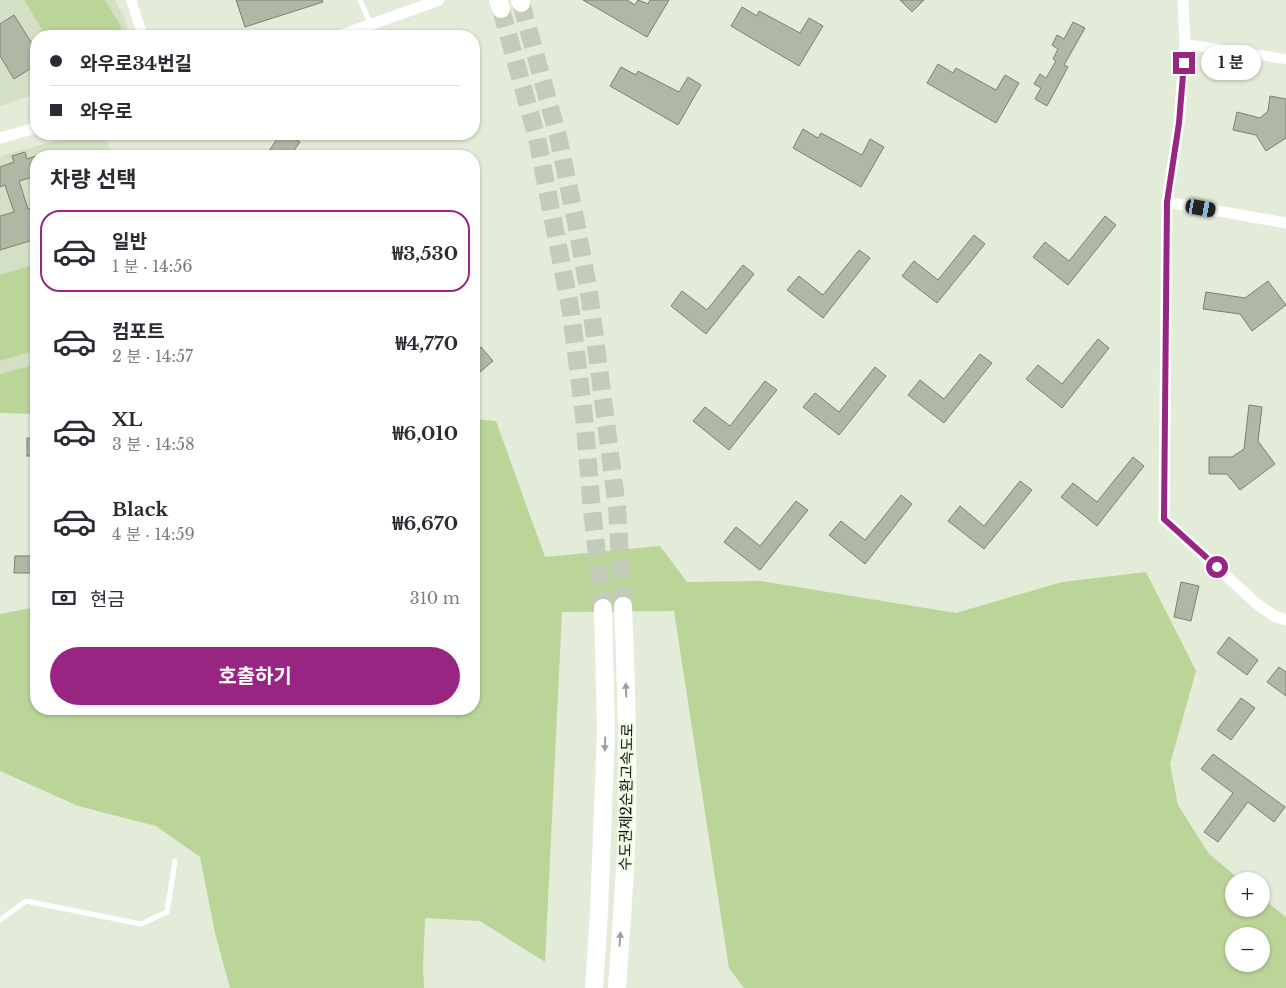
<!DOCTYPE html>
<html lang="ko">
<meta charset="utf-8">
<style>
body{margin:0;font-family:"Libre Baskerville","Noto Sans KR",serif;background:#f7f7f7;color:#2b2b33;height:100vh;display:flex;flex-direction:column;font-size:19px;white-space:nowrap}
*{box-sizing:border-box;margin:0}
p{font-size:16px;color:#7c7c81}
.icon{flex:none;width:28px;height:28px;fill:none;stroke:currentColor;stroke-width:2;stroke-linecap:round;stroke-linejoin:round}
.map{position:relative;flex:1;overflow:hidden}
.details{position:absolute;left:30px;top:150px;width:450px;height:565px;display:flex;flex-direction:column;background:#fff;border-radius:20px;box-shadow:0 1px 4px #0004}
.details>*{flex:none}
.guide{position:absolute;left:30px;top:30px;width:450px;height:110px;border-radius:20px;box-shadow:0 1px 4px #0004;display:grid;align-content:center;height:110px;padding:0 20px;background:#fff}
.fabs{position:absolute;left:1225px;top:872px;display:grid;gap:10px}
.fabs a{display:grid;place-items:center;width:45px;height:45px;border-radius:50%;background:#fff;box-shadow:0 1px 4px #0004;font-size:25px}
.end{position:absolute;width:22px;height:22px;margin:-11px;border:6px solid #982582;background:#fff;box-shadow:0 0 0 2px #fff}
.from{border-radius:50%}
.bubble{position:absolute;height:35px;border-radius:18px;background:#fff;box-shadow:0 1px 4px #0004;font-size:16px;font-weight:700;line-height:35px;text-align:center}
.car{position:absolute;width:15px;height:30px;margin:-15px -8px;border-radius:6px;box-shadow:0 0 4px 1px #0007;background:linear-gradient(#222 24%,#8ab4d8 0 40%,#222 0 76%,#8ab4d8 0 86%,#222 0)}
.guide b{display:flex;align-items:center;gap:18px;height:48px;font-size:19px}
.guide b+b{border-top:1px solid #e1e1e2}
.guide i{width:12px;height:12px;background:#2b2b33}
ul{padding:0;list-style:none}
li{display:flex;align-items:center;gap:15px;height:82px;margin:0 10px 8px;padding:0 10px;border:2px solid transparent;border-radius:20px}
li div{flex:1}
li b{display:block;font-size:19px}
li em{font-style:normal;font-weight:700}
li.active{border-color:#982582}
li>.icon{width:45px;height:45px;stroke-width:1.5}
h2{padding:0 20px;font-size:22px;line-height:60px}
.pay{display:flex;align-items:center;gap:12px;height:55px;padding:0 20px;font-size:19px}
.pay p{margin-inline-start:auto}
.button{display:flex;gap:10px;margin-top:auto;padding:10px 20px}
.button a{flex:1;height:58px;border-radius:30px;background:#982582;color:#fff;font-size:20px;font-weight:700;line-height:58px;text-align:center}
.map>svg:first-child{display:block}
.built{fill:#d4e0c5}
.green{fill:#bbd598;fill-rule:evenodd}
.building{fill:#afb8a5;stroke:#79826f}
.lines{fill:none;stroke-linecap:round;stroke-linejoin:round}
.motorway-tunnel{stroke:#c3cbb9;stroke-width:18;stroke-dasharray:18 9;stroke-linecap:butt}
.service{stroke:#fff;stroke-width:5}
.minor{stroke:#fff;stroke-width:10}
.tertiary{stroke:#fff;stroke-width:11}
.motorway{stroke:#fff;stroke-width:18}
.oneway{fill:#9fa09d}
.route{stroke:#982582;stroke-width:6}
.labels{text-anchor:middle;dominant-baseline:central;stroke-width:4.5;stroke-linejoin:round;paint-order:stroke}
.street-label{font-size:15px;fill:#0f120b;stroke:#f0fae5}
</style>
<div class="map">
<svg width="1286" height="988" viewBox="0 0 1286 988">
<rect width="100%" height="100%" fill="#e3ecd8"/>
<g class="built">
<polygon points="0,0 115,0 124,16 129,36 36,36 36,94 0,106"/>
<polygon points="80,134 105,134 112,156 36,156 36,364 0,374 0,156"/>
</g>
<g class="green">
<polygon points="24,0 105,0 122,28 107,36 46,36"/>
<polygon points="36,264 36,350 0,361 0,275"/>
<polygon points="36,364 36,414 0,413 0,374"/>
<path d="M474,419L496,421L545,557L660,546L687,582L760,581L956,613L1062,582L1146,572L1196,671L1170,764L1178,805L1209,854L1242,881H1234V909H1261V897L1286,917V988H744L729,968L674,611L562,612L545,962L480,921L425,918L423,967L424,988H230L215,933L200,857L156,826L78,806L0,771V614L36,607V709H474ZM1234,936H1261V964H1234Z"/>
</g>
<g class="building">
<polygon points="236,0 322,0 323,2 245,27"/>
<polygon points="583,0 627,0 635,5 638,0 648,4 650,0 669,0 647,37"/>
<polygon points="900,0 924,0 912,12"/>
<polygon points="742,7 757,16 759,11 800,33 809,18 823,26 799,66 731,26"/>
<polygon points="14,15 36,50 36,65 14,79 0,56 0,24"/>
<polygon points="1073,22 1085,28 1064,65 1068,67 1047,106 1035,99 1041,88 1034,84 1040,74 1046,78 1056,61 1053,59 1058,49 1052,45 1057,35 1064,39"/>
<polygon points="938,64 953,73 956,68 996,90 1005,75 1019,83 996,123 927,83"/>
<polygon points="621,67 636,75 638,71 679,92 688,77 701,85 678,125 610,86"/>
<polygon points="1270,96 1286,99 1286,138 1266,151 1256,135 1233,130 1237,112 1260,118 1268,111"/>
<polygon points="803,129 818,138 821,133 862,155 870,139 884,147 861,187 793,148"/>
<polygon points="280,134 288,134 300,142 290,156 266,156"/>
<polygon points="25,152 27,159 36,156 36,176 19,181 28,209 36,207 36,239 0,250 0,216 14,212 5,185 0,187 0,167 14,162 12,156"/>
<polygon points="1105,216 1116,225 1068,285 1033,257 1045,242 1069,261"/>
<polygon points="974,235 985,244 937,303 902,276 914,261 938,280"/>
<polygon points="859,250 870,258 823,318 787,290 799,276 823,295"/>
<polygon points="743,265 754,274 706,334 671,306 682,291 707,310"/>
<polygon points="1268,281 1286,305 1252,331 1240,314 1203,309 1206,292 1245,298"/>
<polygon points="1098,339 1109,348 1062,408 1026,379 1038,365 1062,384"/>
<polygon points="481,347 493,361 474,377 474,353"/>
<polygon points="980,354 992,363 944,423 908,395 920,380 944,399"/>
<polygon points="875,367 886,376 839,435 803,407 815,393 839,412"/>
<polygon points="765,381 777,390 729,450 693,421 705,407 730,426"/>
<polygon points="1249,405 1262,407 1258,441 1275,464 1240,490 1227,474 1209,474 1209,457 1232,457 1244,449"/>
<rect x="27" y="438" width="9" height="18"/>
<polygon points="1133,457 1144,466 1097,526 1061,497 1073,483 1097,502"/>
<polygon points="1020,481 1032,490 984,549 948,521 960,506 984,526"/>
<polygon points="901,495 912,504 865,564 829,535 841,521 865,540"/>
<polygon points="796,501 808,510 760,570 724,542 736,527 760,546"/>
<polygon points="15,556 36,556 36,573 14,573"/>
<polygon points="1181,582 1199,586 1191,621 1174,617"/>
<polygon points="1229,637 1258,660 1247,675 1217,653"/>
<polygon points="1279,667 1286,672 1286,696 1267,682"/>
<polygon points="1241,698 1255,708 1231,740 1217,730"/>
<polygon points="1213,754 1285,807 1274,822 1248,802 1218,842 1204,832 1233,793 1201,769"/>
</g>
<g class="lines">
<g class="motorway-tunnel">
<polyline points="521,3 558,136 576,222 590,299 617,508 623,606"/>
<polyline points="501,9 537,138 571,312 584,416 592,510 603,608"/>
</g>
<g class="service">
<polyline points="360,0 371,25"/>
<polyline points="0,920 26,901 141,924 167,912 175,861"/>
</g>
<g class="minor">
<polyline points="131,0 143,36"/>
<polyline points="1185,44 1286,59"/>
</g>
<g class="tertiary">
<polyline points="1183,0 1185,44 1179,123 1167,202 1286,223"/>
<polyline points="339,36 439,0"/>
<polyline points="0,138 36,128"/>
<polyline points="1167,202 1164,519 1257,604 1274,616 1286,620"/>
</g>
<g class="motorway">
<polyline points="498,0 501,9"/>
<polyline points="520,0 521,3"/>
<polyline points="594,988 599,912 606,732 603,608"/>
<path d="M617,988C621,930 626,872 627,814C628,745 626,675 623,606"/>
</g>
</g>
<defs><path id="oneway-solid" d="M-6-.8H1V-3.2L6.5 0L1 3.2V.8H-6Z" transform="scale(1.25)"/></defs>
<g class="oneway">
<use href="#oneway-solid" transform="translate(626 690) rotate(-92)"/>
<use href="#oneway-solid" transform="translate(605 744) rotate(92)"/>
<use href="#oneway-solid" transform="translate(620 939) rotate(-86)"/>
</g>
<g class="lines">
<polyline class="route" points="1184,63 1179,123 1167,202 1164,519 1217,567"/>
</g>
<g class="labels">
<g class="street-label">
<text transform="translate(626 797) rotate(-89)">수도권제2순환고속도로</text>
</g>
</g>
</svg>
<div class="fabs">
<a>+</a>
<a>−</a>
</div>
<i class="end from" style="left:1217px;top:567px"></i>
<i class="end" style="left:1184px;top:63px"></i>
<div class="bubble" style="left:1201px;top:45px;width:60px">1 분</div>
<i class="car" style="left:1201px;top:208px;rotate:100deg"></i>
<div class="guide">
<b><i class="from"></i>와우로34번길</b>
<b><i></i>와우로</b>
</div>
<section class="details">
<h2>차량 선택</h2>
<ul>
<li class="active"><svg class="icon" aria-label="car" viewBox="0 0 24 24"><path d="M5 17H2v-5l4-1 3-4h7l3 4 3 1v5h-3M9 17h6M6 11h13"/><circle cx="7" cy="17" r="2"/><circle cx="17" cy="17" r="2"/></svg><div><b>일반</b><p>1 분 · 14:56</p></div><em>₩3,530</em></li>
<li><svg class="icon" aria-label="car" viewBox="0 0 24 24"><path d="M5 17H2v-5l4-1 3-4h7l3 4 3 1v5h-3M9 17h6M6 11h13"/><circle cx="7" cy="17" r="2"/><circle cx="17" cy="17" r="2"/></svg><div><b>컴포트</b><p>2 분 · 14:57</p></div><em>₩4,770</em></li>
<li><svg class="icon" aria-label="car" viewBox="0 0 24 24"><path d="M5 17H2v-5l4-1 3-4h7l3 4 3 1v5h-3M9 17h6M6 11h13"/><circle cx="7" cy="17" r="2"/><circle cx="17" cy="17" r="2"/></svg><div><b>XL</b><p>3 분 · 14:58</p></div><em>₩6,010</em></li>
<li><svg class="icon" aria-label="car" viewBox="0 0 24 24"><path d="M5 17H2v-5l4-1 3-4h7l3 4 3 1v5h-3M9 17h6M6 11h13"/><circle cx="7" cy="17" r="2"/><circle cx="17" cy="17" r="2"/></svg><div><b>Black</b><p>4 분 · 14:59</p></div><em>₩6,670</em></li>
</ul>
<div class="pay"><svg class="icon" aria-label="cash" viewBox="0 0 24 24"><path d="M3 7h18v10H3z"/><circle cx="12" cy="12" r="2"/></svg>현금<p>310 m</p></div>
<div class="button"><a>호출하기</a></div>
</section>
</div>
